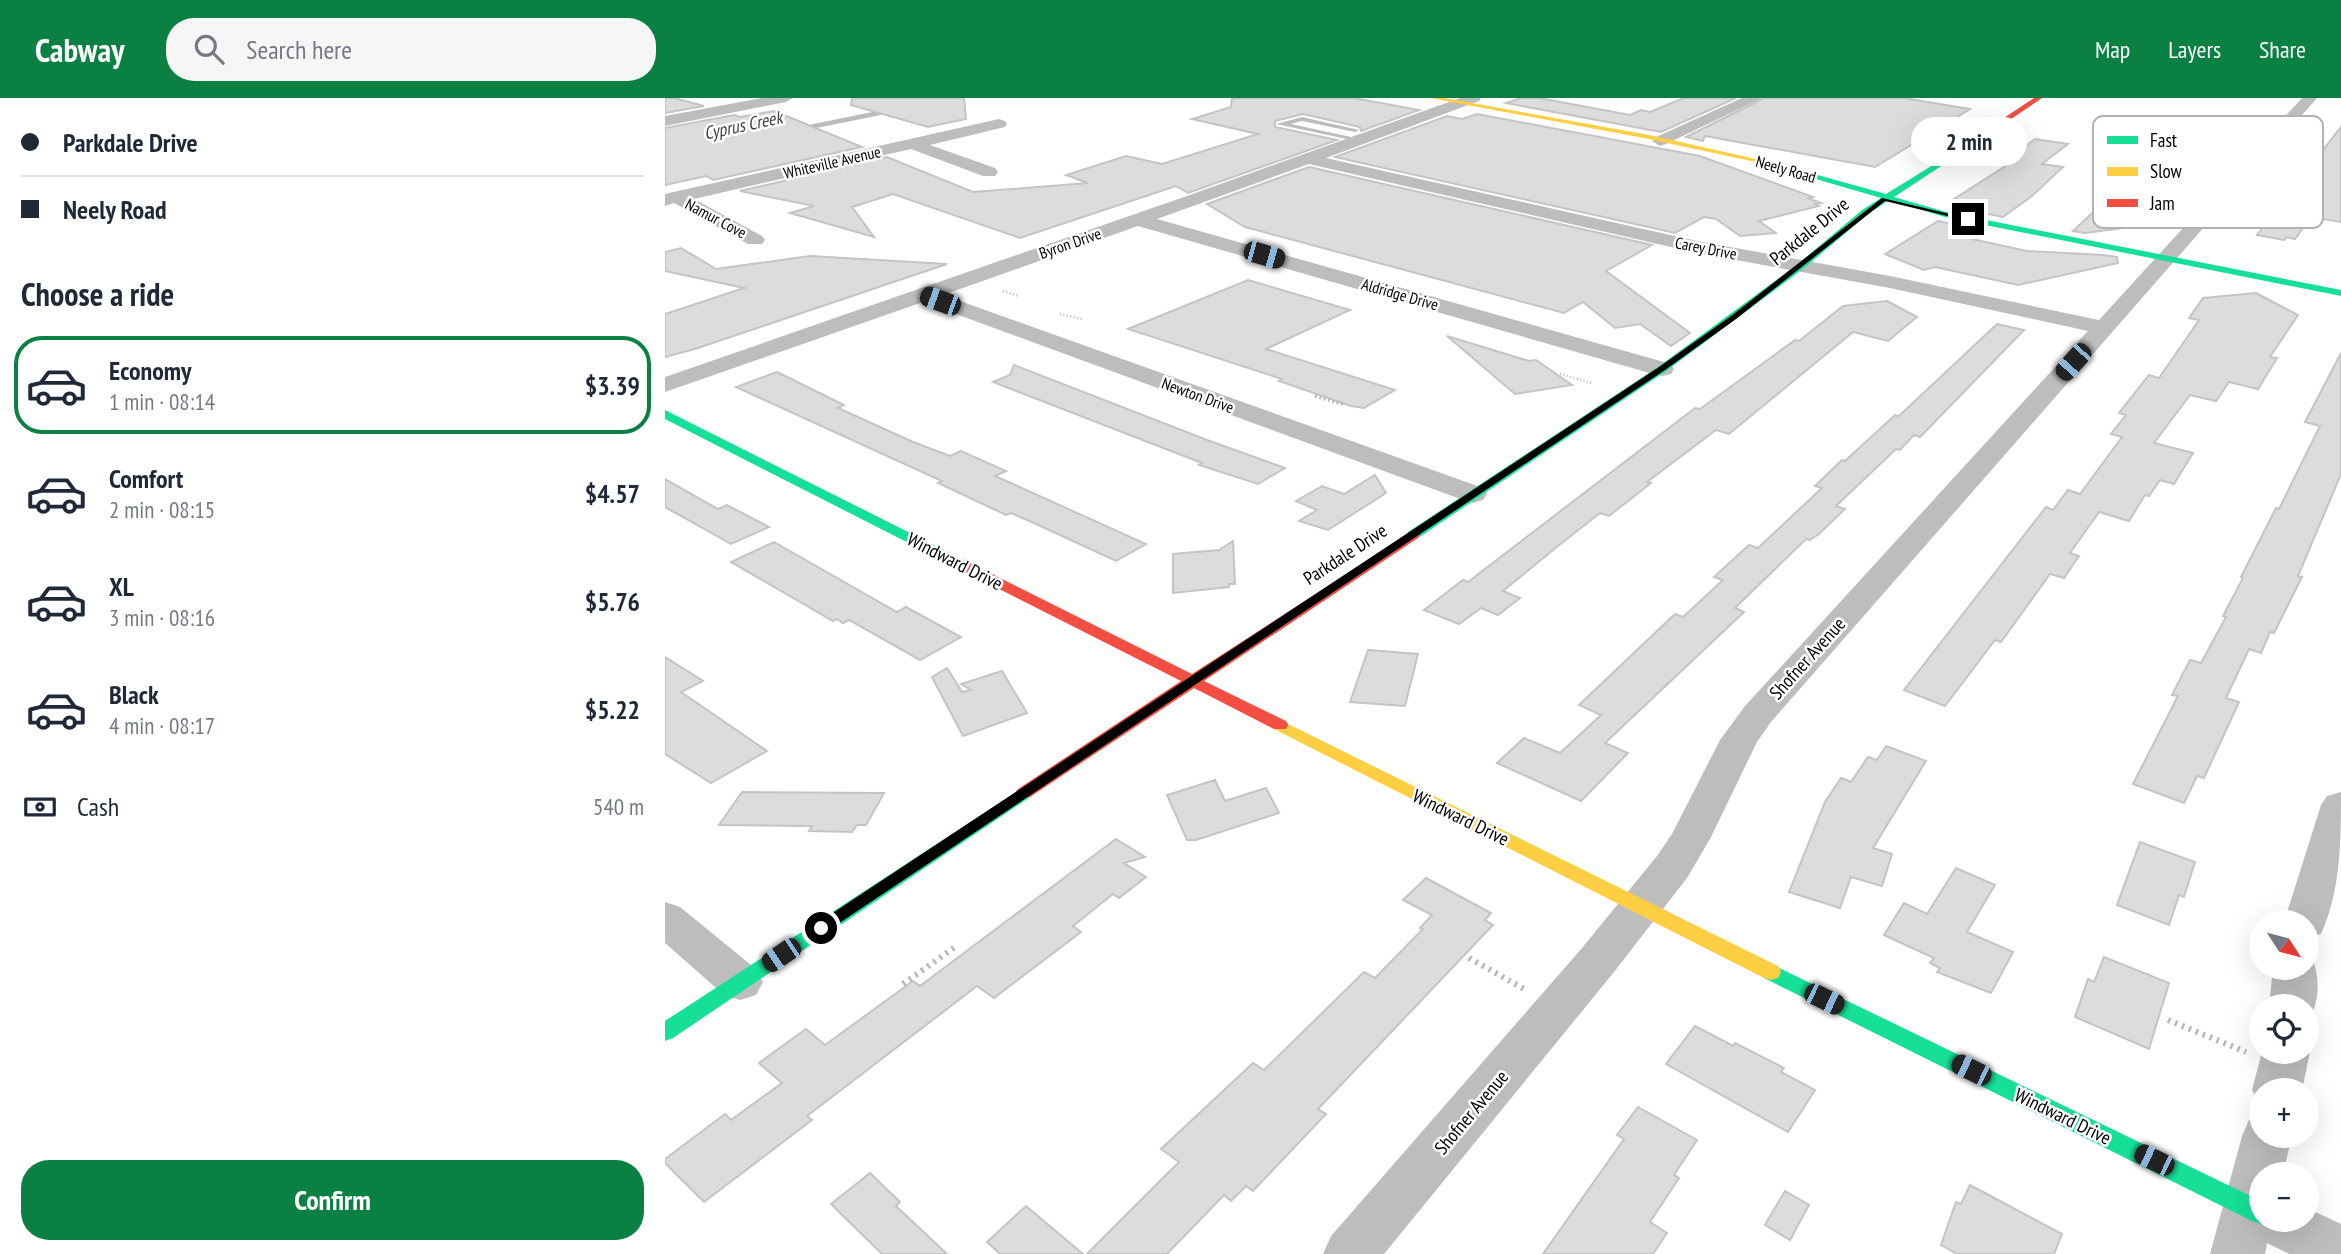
<!DOCTYPE html>
<meta charset="utf-8">
<style>
body{margin:0;font-family:"PT Sans Narrow",sans-serif;background:#f6f6f7;color:#1f2937;height:100vh;display:flex;flex-direction:column;font-size:26px;white-space:nowrap}
*{box-sizing:border-box;margin:0}
p{font-size:23px;color:#747a83}
.icon{flex:none;width:38px;height:38px;fill:none;stroke:currentColor;stroke-width:2;stroke-linecap:round;stroke-linejoin:round}
.map{position:relative;flex:1;overflow:hidden}
.panel{display:flex;flex-direction:column;background:#fff;width:665px}
.panel>*{flex:none}
.banner{display:grid;align-content:center;height:154px;padding:0 21px;background:#fff}
.needle{width:46px;rotate:126deg}
.tools{position:absolute;left:1584px;top:812px;display:grid;gap:14px}
.tools a{display:grid;place-items:center;width:70px;height:70px;border-radius:50%;background:#fff;box-shadow:0 7px 28px #0002;font-size:35px}
.end{position:absolute;width:32px;height:32px;margin:-16px;border:9px solid #000;background:#fff;box-shadow:0 0 0 4px #fff}
.from{border-radius:50%}
.bubble{position:absolute;height:49px;border-radius:24px;background:#fff;box-shadow:0 7px 28px #0002;font-size:23px;font-weight:800;line-height:49px;text-align:center}
.car{position:absolute;width:21px;height:42px;margin:-21px -10px;border-radius:9px;box-shadow:0 0 5px 2px #0007;background:linear-gradient(#222 24%,#8ab4d8 0 40%,#222 0 76%,#8ab4d8 0 86%,#222 0)}
.banner b{display:flex;align-items:center;gap:24px;height:66px;font-size:26px}
.banner b+b{border-top:2px solid #e0e1e3}
.banner i{width:18px;height:18px;background:#1f2937}
ul{padding:0;list-style:none}
li{display:flex;align-items:center;gap:21px;height:98px;margin:0 14px 10px;padding:0 7px;border:4px solid transparent;border-radius:28px}
li div{flex:1}
li b{display:block;font-size:26px}
li em{font-style:normal;font-weight:800}
li.selected{border-color:#0b8043}
li>.icon{width:63px;height:63px;stroke-width:1.5}
h2{padding:0 21px;font-size:32px;line-height:84px}
.pay{display:flex;align-items:center;gap:18px;height:77px;padding:0 21px;font-size:26px}
.pay p{margin-inline-start:auto}
.button{display:flex;gap:14px;margin-top:auto;padding:14px 21px}
.button a{flex:1;height:80px;border-radius:28px;background:#0b8043;color:#fff;font-size:28px;font-weight:800;line-height:80px;text-align:center}
header{display:flex;align-items:center;gap:42px;box-sizing:border-box;height:98px;padding:0 35px;background:#0b8043;color:#fff}
header strong{font-size:33px}
nav{display:flex;gap:38px;margin-inline-start:auto;font-size:24px}
.search{width:490px;height:63px;background:#f6f6f7;display:flex;align-items:center;gap:18px;box-sizing:border-box;padding:0 24px;border-radius:28px;color:#747a83;font-size:26px}
main{display:flex;flex:1;min-height:0}
.map>svg:first-child{display:block}
.lines{fill:none;stroke-linecap:round;stroke-linejoin:round}
.stream{stroke:#bbb;stroke-width:4.5}
.building{fill:#dcdcdc;stroke:#c4c4c4;stroke-width:2}
.path-far2{stroke:#b8b8b8;stroke-width:2.5;stroke-dasharray:1 2.5;stroke-linecap:butt}
.path-far1{stroke:#b8b8b8;stroke-width:3.5;stroke-dasharray:2 2.5;stroke-linecap:butt}
.path{stroke:#b8b8b8;stroke-width:6;stroke-dasharray:2.5 5;stroke-linecap:butt}
.lane{fill:#bdbdbd;fill-rule:evenodd}
.street{fill:#bdbdbd;fill-rule:evenodd}
.fast{fill:#16e098;fill-rule:evenodd}
.slow{fill:#ffcf43;fill-rule:evenodd}
.jam{fill:#f24e42;fill-rule:evenodd}
.route{fill:#000}
.labels{text-anchor:middle;dominant-baseline:central;stroke-width:5;stroke-linejoin:round;paint-order:stroke}
.far-street-label{font-size:16px;fill:#000;stroke:#fff}
.far-water-label{font-size:18px;font-style:italic;fill:#3f3f3f;stroke:#fff}
.street-label{font-size:19px;fill:#000;stroke:#fff}
.key{fill:#fff;stroke:#b2b2b2;stroke-width:2}
.key-label{font-size:19px;fill:#000}
</style>
<header>
<strong>Cabway</strong>
<div class="search"><svg class="icon" aria-label="search" viewBox="0 0 24 24"><circle cx="10" cy="10" r="6"/><path d="M15 15l6 6"/></svg>Search here</div>
<nav><a>Map</a><a>Layers</a><a>Share</a></nav>
</header>
<main>
<section class="panel">
<div class="banner">
<b><i class="from"></i>Parkdale Drive</b>
<b><i></i>Neely Road</b>
</div>
<h2>Choose a ride</h2>
<ul>
<li class="selected"><svg class="icon" aria-label="car" viewBox="0 0 24 24"><path d="M5 17H2v-5l4-1 3-4h7l3 4 3 1v5h-3M9 17h6M6 11h13"/><circle cx="7" cy="17" r="2"/><circle cx="17" cy="17" r="2"/></svg><div><b>Economy</b><p>1 min · 08:14</p></div><em>$3.39</em></li>
<li><svg class="icon" aria-label="car" viewBox="0 0 24 24"><path d="M5 17H2v-5l4-1 3-4h7l3 4 3 1v5h-3M9 17h6M6 11h13"/><circle cx="7" cy="17" r="2"/><circle cx="17" cy="17" r="2"/></svg><div><b>Comfort</b><p>2 min · 08:15</p></div><em>$4.57</em></li>
<li><svg class="icon" aria-label="car" viewBox="0 0 24 24"><path d="M5 17H2v-5l4-1 3-4h7l3 4 3 1v5h-3M9 17h6M6 11h13"/><circle cx="7" cy="17" r="2"/><circle cx="17" cy="17" r="2"/></svg><div><b>XL</b><p>3 min · 08:16</p></div><em>$5.76</em></li>
<li><svg class="icon" aria-label="car" viewBox="0 0 24 24"><path d="M5 17H2v-5l4-1 3-4h7l3 4 3 1v5h-3M9 17h6M6 11h13"/><circle cx="7" cy="17" r="2"/><circle cx="17" cy="17" r="2"/></svg><div><b>Black</b><p>4 min · 08:17</p></div><em>$5.22</em></li>
</ul>
<div class="pay"><svg class="icon" aria-label="cash" viewBox="0 0 24 24"><path d="M3 7h18v10H3z"/><circle cx="12" cy="12" r="2"/></svg>Cash<p>540 m</p></div>
<div class="button"><a>Confirm</a></div>
</section>
<div class="map">
<svg width="1676" height="1156" viewBox="0 0 1676 1156">
<rect width="100%" height="100%" fill="#fff"/>
<g class="lines">
<polyline class="stream" points="135,31 224,13"/>
</g>
<g class="building">
<polygon points="0,0 9,0 39,8 0,15"/>
<polygon points="187,0 299,0 301,21 263,29 186,7"/>
<polygon points="567,0 689,0 754,12 696,33 695,29 638,16 610,23 610,29 672,42 523,95 511,88 355,140 228,96 187,109 209,139 125,115 149,108 75,93 222,59 308,94 423,85 401,77 461,58 497,66 593,36 527,21 566,9"/>
<polygon points="856,0 874,0 965,17 976,12 985,14 1019,0 1071,0 996,34 841,5"/>
<polygon points="1099,0 1239,0 1305,11 1210,69 1040,38 1038,43 1021,39"/>
<polygon points="109,13 197,49 48,82 41,78 0,87 0,30 69,17 75,19"/>
<polygon points="812,16 1035,58 1148,99 1143,100 1156,105 1150,106 1154,108 1094,123 1111,135 1075,138 1051,121 1039,119 1010,135 670,59 782,18 797,21"/>
<polygon points="1538,18 1575,22 1458,130 1420,135 1408,133 1441,102 1446,103"/>
<polygon points="1676,29 1676,124 1646,119 1630,141 1622,139 1619,142 1592,137"/>
<polygon points="1370,41 1403,46 1377,66 1398,69 1367,98 1338,119 1293,110 1303,104 1289,101 1342,67 1337,66"/>
<polygon points="644,69 987,147 941,173 1025,235 1006,248 975,226 950,230 918,204 899,215 580,129 542,106"/>
<polygon points="1273,123 1319,133 1307,141 1362,153 1438,157 1452,159 1453,165 1353,187 1270,169 1259,172 1220,156"/>
<polygon points="16,150 51,171 145,158 282,166 30,251 0,259 0,216 79,190 0,173 0,154"/>
<polygon points="583,182 685,212 601,251 730,292 699,310 686,308 614,283 617,281 463,231"/>
<polygon points="1591,195 1633,217 1605,259 1612,260 1593,291 1564,284 1551,303 1525,297 1489,345 1528,355 1509,386 1495,382 1484,398 1480,397 1464,423 1434,414 1405,455 1414,458 1399,480 1385,476 1336,544 1330,542 1280,608 1239,592 1381,409 1388,412 1403,392 1415,396 1457,339 1446,336 1461,317 1454,315 1484,277 1494,280 1534,222 1524,220 1538,200"/>
<polygon points="1222,203 1252,219 1223,243 1188,234 1064,336 1051,332 982,384 986,385 944,418 935,415 893,448 838,493 855,500 833,517 816,510 794,526 759,512 798,482 803,484 1030,310 1035,311 1130,242 1134,243 1178,208"/>
<polygon points="1332,226 1359,232 1255,339 1249,337 1235,352 1231,351 1171,408 1180,411 1154,436 1145,442 1141,441 1070,510 1079,514 940,645 963,655 916,703 832,665 859,640 895,655 936,617 914,607 1010,516 1018,519 1058,482 1049,479 1084,447 1093,450 1157,390 1150,388 1177,362 1180,363 1230,317 1234,318"/>
<polygon points="782,238 864,263 871,262 907,287 850,296"/>
<polygon points="1676,255 1676,376 1633,478 1637,479 1609,535 1605,534 1596,555 1584,551 1561,600 1574,604 1539,680 1532,678 1519,705 1468,686 1513,598 1507,597 1525,562 1536,565 1561,519 1558,518 1578,480 1576,479 1611,410 1614,411 1655,328 1640,324"/>
<polygon points="349,267 542,342 620,370 593,386 534,367 537,365 328,284 345,277"/>
<polygon points="112,274 179,307 173,310 248,344 285,358 296,353 341,373 330,378 481,446 451,463 369,425 346,415 341,417 273,385 277,383 71,289"/>
<polygon points="710,377 721,395 663,432 634,423 652,412 631,403 657,388 679,396"/>
<polygon points="0,381 53,411 62,407 104,429 66,446 0,409"/>
<polygon points="568,443 570,486 564,486 564,489 508,495 508,456 554,452"/>
<polygon points="109,444 232,514 241,509 296,539 255,562 184,522 178,525 172,521 168,523 66,464"/>
<polygon points="703,552 753,556 740,608 685,604"/>
<polygon points="0,559 38,583 16,594 102,653 46,685 0,656"/>
<polygon points="282,570 297,594 306,592 296,586 337,573 362,615 298,638 267,579"/>
<polygon points="1221,648 1261,663 1208,750 1227,756 1217,788 1186,779 1175,810 1124,794 1160,704 1176,680 1186,684 1203,659 1212,662"/>
<polygon points="550,682 560,703 601,690 614,715 531,742 522,742 502,697"/>
<polygon points="77,694 219,695 201,727 192,727 187,734 144,733 147,728 54,727"/>
<polygon points="451,741 480,759 459,765 481,779 454,800 448,796 408,828 416,834 329,900 312,888 142,1018 147,1022 39,1104 0,1065 0,1061 60,1016 66,1022 117,985 94,965 141,931 160,947 248,883 255,888"/>
<polygon points="1475,744 1530,764 1519,799 1514,797 1504,827 1452,807"/>
<polygon points="1291,770 1330,787 1302,834 1348,854 1326,895 1272,874 1275,870 1265,865 1269,860 1219,837 1239,805 1262,816"/>
<polygon points="761,780 826,815 820,822 828,827 653,1011 661,1016 588,1093 581,1088 566,1103 559,1097 502,1156 422,1156 514,1064 496,1051 588,965 599,972 699,874 710,880 758,831 755,830 767,817 738,802"/>
<polygon points="1439,859 1504,885 1484,951 1410,919 1423,881 1429,884"/>
<polygon points="1030,928 1068,948 1070,945 1119,970 1116,974 1150,992 1123,1034 1001,966"/>
<polygon points="973,1009 1032,1042 1009,1077 1014,1080 985,1124 1002,1135 988,1156 878,1156 959,1041 952,1037"/>
<polygon points="205,1075 235,1104 231,1108 282,1156 217,1156 166,1106"/>
<polygon points="1305,1087 1397,1136 1389,1156 1292,1156 1276,1147 1291,1104 1296,1106"/>
<polygon points="1120,1093 1144,1107 1125,1142 1100,1127"/>
<polygon points="361,1108 418,1156 335,1156 322,1144"/>
</g>
<g class="lines">
<g class="path-far2">
<polyline points="338,193 354,198"/>
<polyline points="395,216 417,221"/>
<polyline points="895,276 927,285"/>
</g>
<polyline class="path-far1" points="650,298 678,306"/>
<g class="path">
<polyline points="804,860 861,892"/>
<polyline points="238,886 293,847"/>
<polyline points="1503,922 1581,954"/>
</g>
<polygon class="lane" points="637,19 694,32 690,34 637,23 626,26 700,42 696,44 611,26"/>
<g class="street">
<polygon points="97,0 128,0 121,4 0,28 0,18"/>
<polygon points="795,0 816,0 814,3 661,60 1032,143 1225,178 1434,222 1637,0 1652,0 1106,624 1092,644 1045,741 1022,780 949,874 719,1156 658,1156 666,1138 917,850 992,758 1007,736 1055,642 1080,608 1423,233 1225,190 1032,155 644,66 492,121 1006,266 1009,271 1006,276 997,278 988,276 473,128 278,197 818,390 822,396 818,402 808,405 798,402 258,204 0,294 0,279 522,98"/>
<polygon points="1077,0 1097,0 1001,46 995,48 987,43 989,40"/>
<polygon points="334,21 340,23 342,26 340,29 265,47 330,70 333,74 330,78 318,78 246,51 29,101 97,138 100,142 97,146 83,146 9,105 0,108 0,96 4,95"/>
<path d="M1676,694C1676,742 1676,792 1656,836L1642,840V824H1619L1656,707L1662,698Z"/>
<polygon points="0,804 15,809 91,871 98,884 91,897 75,902 59,897 0,845"/>
<path d="M1642,856L1646,858C1655,875 1656,907 1642,922V908H1604L1608,870H1642Z"/>
<polygon points="1642,947 1645,954 1637,992 1596,992 1595,1007 1587,992 1597,954 1642,954"/>
<polygon points="1596,1018 1596,1038 1627,1038 1618,1076 1596,1076 1596,1122 1642,1122 1642,1110 1676,1126 1676,1156 1624,1156 1602,1145 1600,1156 1545,1156 1577,1038 1584,1022"/>
</g>
<g class="fast">
<polygon points="1281,59 1284,63 1229,99 1281,114 1676,192 1676,198 1280,119 1224,102 1203,116 1139,170 1001,273 753,440 743,440 741,437 743,434 993,269 1133,166 1197,112 1216,100 1106,68 1106,64 1221,96"/>
<polygon points="0,312 287,456 289,459 287,462 277,462 0,321"/>
<polygon points="359,689 365,691 368,695 365,699 8,940 0,943 0,923"/>
<polygon points="1106,866 1596,1103 1596,1122 1605,1123 1596,1126 1587,1123 1099,880 1096,874 1099,868"/>
</g>
<g class="slow">
<polygon points="765,0 779,0 984,37 1113,66 1109,68 984,41"/>
<polygon points="615,622 1113,868 1116,874 1113,880 1106,882 1099,880 609,631 607,627"/>
</g>
<g class="jam">
<polygon points="1369,0 1377,0 1284,63 1277,61"/>
<polygon points="748,433 753,434 755,437 753,440 539,583 621,623 623,627 621,631 609,631 529,590 365,699 353,699 350,695 353,691 516,583 277,462 275,459 277,456 287,456 527,576"/>
</g>
</g>
<polygon class="route" points="1217,100 1306,121 1303,123 1220,103 1071,221 1000,272 161,834 151,834 151,826 994,269 1066,218"/>
<g class="labels">
<g class="far-street-label">
<text transform="translate(167 64) rotate(-13)">Whiteville Avenue</text>
<text transform="translate(1121 71) rotate(16)">Neely Road</text>
<text transform="translate(51 120) rotate(28)">Namur Cove</text>
<text transform="translate(405 145) rotate(-19)">Byron Drive</text>
<text transform="translate(1041 150) rotate(11)">Carey Drive</text>
<text transform="translate(735 196) rotate(16)">Aldridge Drive</text>
<text transform="translate(533 297) rotate(20)">Newton Drive</text>
</g>
<g class="far-water-label">
<text transform="translate(78 27) rotate(-12)">Cyprus Creek</text>
</g>
<g class="street-label">
<text transform="translate(1144 133) rotate(-39)">Parkdale Drive</text>
<text transform="translate(680 456) rotate(-33)">Parkdale Drive</text>
<text transform="translate(290 463) rotate(27)">Windward Drive</text>
<text transform="translate(1142 560) rotate(-48)">Shofner Avenue</text>
<text transform="translate(796 719) rotate(26)">Windward Drive</text>
<text transform="translate(806 1014) rotate(-50)">Shofner Avenue</text>
<text transform="translate(1398 1018) rotate(26)">Windward Drive</text>
</g>
</g>
<rect x="1428" y="18" width="230" height="112" rx="10" class="key"/>
<rect x="1442" y="38" width="31" height="8" fill="#16e098"/>
<rect x="1442" y="69" width="31" height="9" fill="#ffcf43"/>
<rect x="1442" y="101" width="31" height="8" fill="#f24e42"/>
<g class="key-label">
<text x="1485" y="49">Fast</text>
<text x="1485" y="80">Slow</text>
<text x="1485" y="112">Jam</text>
</g>
</svg>
<div class="tools">
<a><svg class="needle" viewBox="-14 -14 28 28"><path d="M0-13l5 13h-10z" fill="#e53935"/><path d="M0 13l5-13h-10z" fill="#747a83"/></svg></a>
<a><svg class="icon" aria-label="locate" viewBox="0 0 24 24"><circle cx="12" cy="12" r="6"/><path d="M12 2v4M12 18v4M2 12h4M18 12h4"/></svg></a>
<a>+</a>
<a>−</a>
</div>
<i class="end from" style="left:156px;top:830px"></i>
<i class="end" style="left:1303px;top:121px"></i>
<div class="bubble" style="left:1246px;top:19px;width:116px">2 min</div>
<i class="car" style="left:599px;top:157px;rotate:106deg"></i>
<i class="car" style="left:275px;top:203px;rotate:290deg"></i>
<i class="car" style="left:1408px;top:264px;rotate:222deg"></i>
<i class="car" style="left:116px;top:857px;rotate:236deg"></i>
<i class="car" style="left:1159px;top:901px;rotate:116deg"></i>
<i class="car" style="left:1306px;top:972px;rotate:296deg"></i>
<i class="car" style="left:1489px;top:1062px;rotate:296deg"></i>
</div>
</main>
